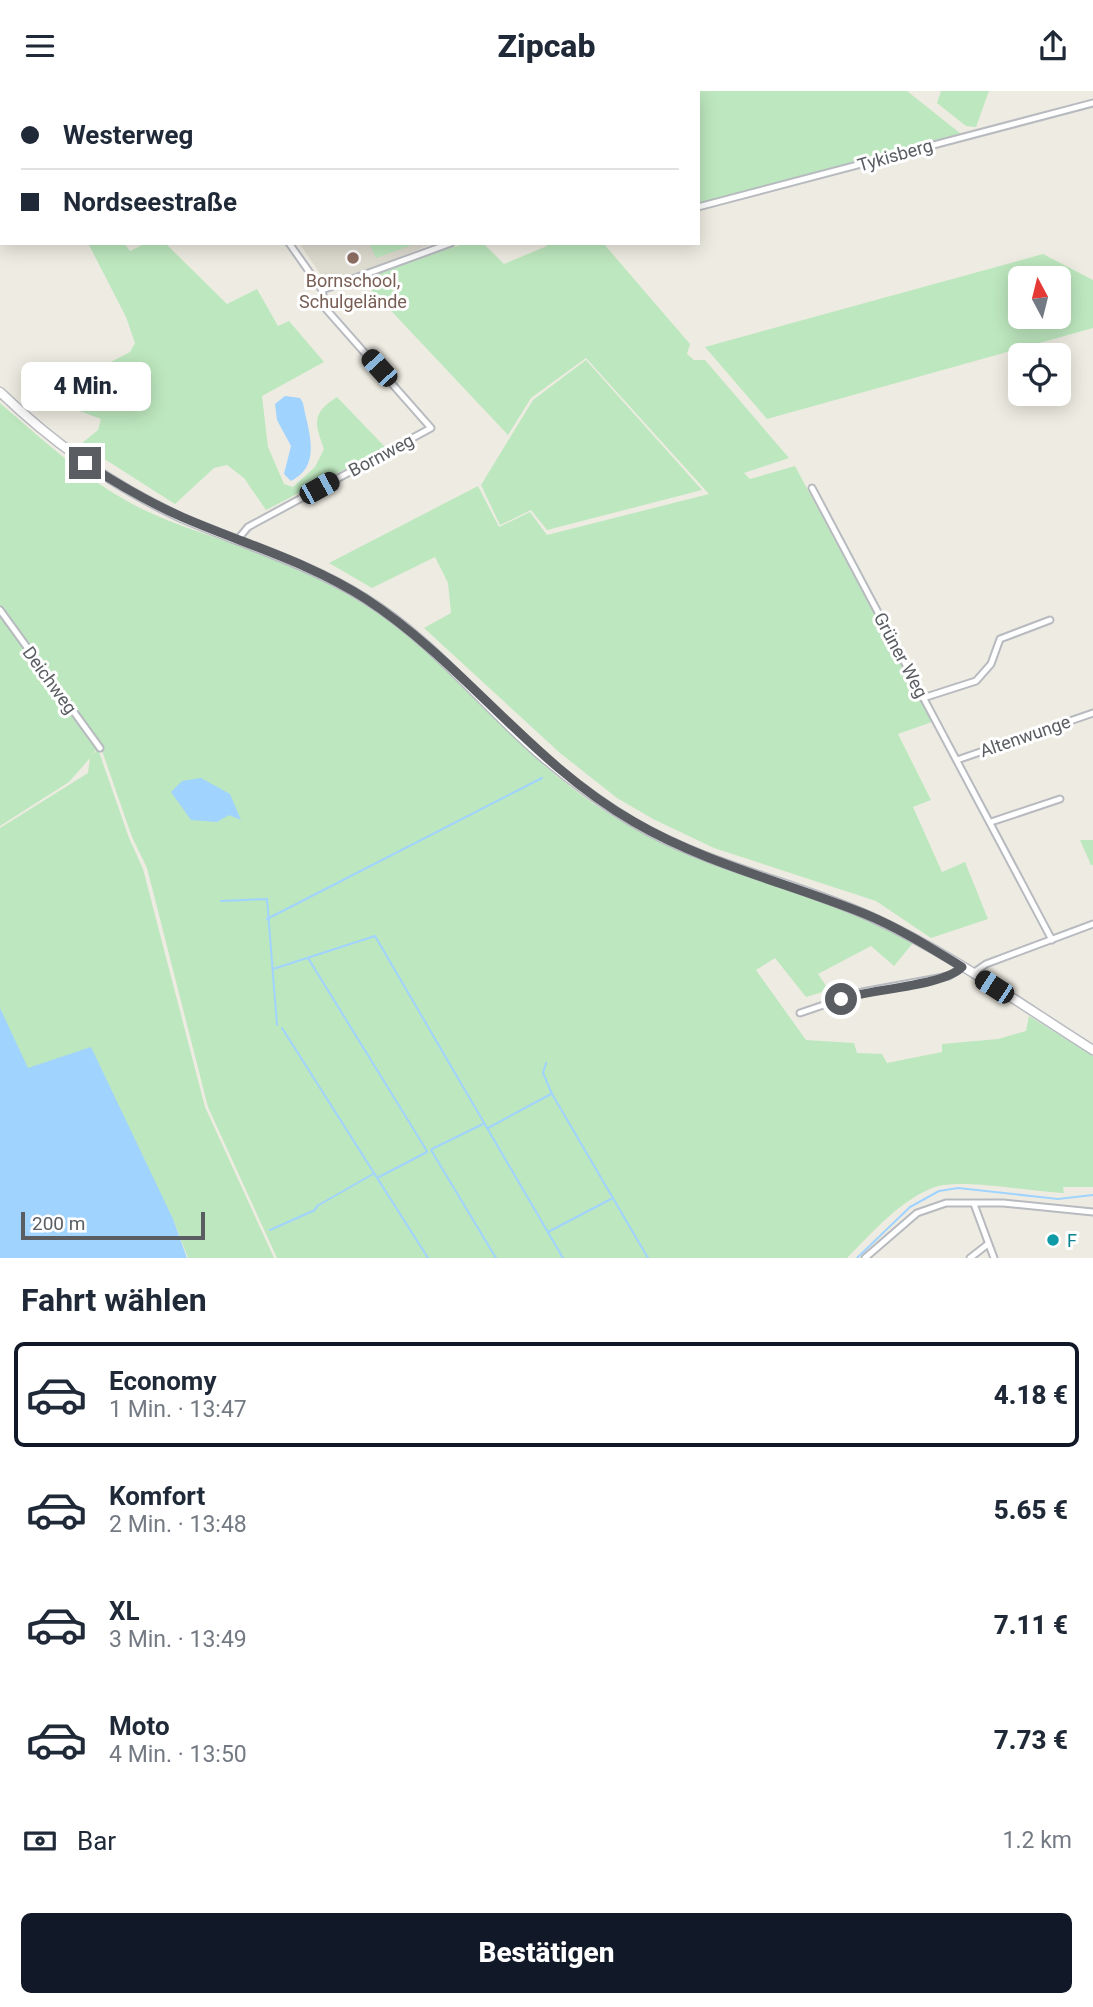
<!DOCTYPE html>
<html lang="de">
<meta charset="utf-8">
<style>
body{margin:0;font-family:Roboto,sans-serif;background:#f6f6f7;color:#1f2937;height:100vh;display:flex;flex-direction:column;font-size:26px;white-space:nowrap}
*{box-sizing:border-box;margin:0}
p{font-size:23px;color:#747a83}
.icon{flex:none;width:38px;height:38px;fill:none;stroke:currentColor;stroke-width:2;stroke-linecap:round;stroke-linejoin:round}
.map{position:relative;height:1167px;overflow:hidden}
.details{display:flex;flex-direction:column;background:#fff;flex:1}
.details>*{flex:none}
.top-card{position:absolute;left:0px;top:0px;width:700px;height:154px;box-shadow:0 4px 18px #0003;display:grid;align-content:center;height:154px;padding:0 21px;background:#fff}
.needle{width:46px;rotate:353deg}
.tools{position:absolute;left:1008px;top:175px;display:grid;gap:14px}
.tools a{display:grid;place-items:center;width:63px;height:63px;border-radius:10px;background:#fff;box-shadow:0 4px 18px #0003;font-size:35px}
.scale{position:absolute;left:21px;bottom:18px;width:184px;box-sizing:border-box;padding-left:7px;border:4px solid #5a5e63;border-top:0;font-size:19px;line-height:24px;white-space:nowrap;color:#5a5e63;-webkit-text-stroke:5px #fff;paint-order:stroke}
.end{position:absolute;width:32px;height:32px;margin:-16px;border:9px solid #5a5e63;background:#fff;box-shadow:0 0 0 4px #fff}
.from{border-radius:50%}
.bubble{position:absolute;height:49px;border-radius:10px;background:#fff;box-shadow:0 4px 18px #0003;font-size:23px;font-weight:800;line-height:49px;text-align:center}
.car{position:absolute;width:21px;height:42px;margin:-21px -10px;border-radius:9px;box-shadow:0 0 5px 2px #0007;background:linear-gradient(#222 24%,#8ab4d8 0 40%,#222 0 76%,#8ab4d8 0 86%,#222 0)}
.top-card b{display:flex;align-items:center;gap:24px;height:66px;font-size:26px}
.top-card b+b{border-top:2px solid #e0e1e3}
.top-card i{width:18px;height:18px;background:#1f2937}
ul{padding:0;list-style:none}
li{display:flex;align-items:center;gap:21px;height:105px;margin:0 14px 10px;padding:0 7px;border:4px solid transparent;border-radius:10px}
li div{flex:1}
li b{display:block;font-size:26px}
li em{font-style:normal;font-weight:800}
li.selected{border-color:#111827}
li>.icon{width:63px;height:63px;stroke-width:1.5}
h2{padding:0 21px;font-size:32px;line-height:84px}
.pay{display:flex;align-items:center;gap:18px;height:77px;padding:0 21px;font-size:26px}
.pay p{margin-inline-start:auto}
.action{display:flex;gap:14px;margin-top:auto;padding:14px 21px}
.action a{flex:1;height:80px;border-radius:10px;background:#111827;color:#fff;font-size:28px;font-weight:800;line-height:80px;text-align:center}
header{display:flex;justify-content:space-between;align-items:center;height:91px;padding:0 21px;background:#fff;font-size:32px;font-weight:800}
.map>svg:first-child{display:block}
.education{fill:#dedbd0}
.green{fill:#bde7be;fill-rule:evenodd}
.water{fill:#a1d3ff}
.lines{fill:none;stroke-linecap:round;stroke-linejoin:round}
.stream{stroke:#a1d3ff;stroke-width:2}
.minor-casing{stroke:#b7babf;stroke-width:9}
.secondary-casing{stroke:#b8bbc1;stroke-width:11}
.minor{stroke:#fff;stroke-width:5}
.secondary{stroke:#fff;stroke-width:8}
.route{stroke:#5a5e63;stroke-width:9}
.education-dot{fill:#8d6e63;stroke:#fff;stroke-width:2.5}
.culture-dot{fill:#0f9aa8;stroke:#fff;stroke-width:2.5}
.labels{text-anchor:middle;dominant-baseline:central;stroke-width:6;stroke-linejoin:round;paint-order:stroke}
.street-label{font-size:18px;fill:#5a5e63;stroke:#fff}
.education-label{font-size:18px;fill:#785e54;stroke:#fff}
.culture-label{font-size:18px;fill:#0d838f;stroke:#fff;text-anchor:start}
</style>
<header><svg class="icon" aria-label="menu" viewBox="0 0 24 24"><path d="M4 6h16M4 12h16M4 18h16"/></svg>Zipcab<svg class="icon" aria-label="share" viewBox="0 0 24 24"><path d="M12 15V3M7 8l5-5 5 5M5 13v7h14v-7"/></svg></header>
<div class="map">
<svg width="1093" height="1167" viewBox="0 0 1093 1167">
<rect width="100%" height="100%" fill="#eeece2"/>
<polygon class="education" points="299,152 428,152 429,154 333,193 327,193"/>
<g class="green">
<polygon points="146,0 417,0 419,2 147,2"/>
<polygon points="431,0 907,0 961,43 698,113 698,2"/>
<polygon points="941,0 989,0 976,36 966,35 937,12"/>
<path d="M88,152H124L130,160L146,152H165L227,213L257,198L278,235L289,230L324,271L262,305L268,356L284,393L293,396L315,376L324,358C314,331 312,322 337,306L386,357L266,419L244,387L227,374L214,377L175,413L81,353L98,339L101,328L48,308L104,278L103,275L130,261L135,252L126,226Z"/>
<polygon points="369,152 418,152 376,167"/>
<polygon points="466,152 483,152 504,173 547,155 546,152 603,152 690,253 687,263 694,269 705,269 789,367 744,382 750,388 795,375 932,631 898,643 931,709 913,716 942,781 965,771 988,828 931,847 876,810 714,757 653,728 617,707 560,662 424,537 451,522 448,492 435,466 372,497 329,472 478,395 499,436 530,421 547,444 709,403 586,267 531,307 508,344 363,190 407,171"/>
<path d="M1043,163L1093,189V237L767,328L705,256ZM1020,187H1059V226H1020Z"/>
<polygon points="586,269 702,399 547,439 531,419 500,434 481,394 533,309"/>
<path d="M0,312C44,350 86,389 138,416C181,438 228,449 274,467C303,479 333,495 360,511C450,565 510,658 597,715C694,779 813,795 913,852L894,875L871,855L818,883L829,899L806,906L775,867L756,879L806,949L854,952L857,962L882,963L887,972L942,961V953L998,948L1026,940L1029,925L1093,965V1096H1063L1064,1102C1031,1101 963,1087 935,1096C901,1108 872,1142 847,1167H277L208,1016L147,777L132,746L100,654L91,665L98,658L129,747L143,778L205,1016L274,1167H188L165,1108L173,1129L0,1167V737L88,682L90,667L69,691L0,735Z"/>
<polygon points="1080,749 1093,749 1093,774 1091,774"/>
</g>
<g class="water">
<path d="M285,305L300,307L303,312C308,340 323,374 291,390L284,383L291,355L277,329L275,313Z"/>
<polygon points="201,687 230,703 241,729 229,724 217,731 191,729 171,701 182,690"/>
<polygon points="0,917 28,977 91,956 173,1128 187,1167 0,1167"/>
</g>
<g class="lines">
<g class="stream">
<polyline points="221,810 267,808 277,934"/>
<polyline points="267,828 542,687"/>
<polyline points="308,867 427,1060"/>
<polyline points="273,878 375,845 563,1167"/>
<polyline points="282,937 428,1167"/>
<polyline points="546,972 543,982 552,1003 648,1167"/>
<polyline points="488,1037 551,1003"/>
<polyline points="432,1058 483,1033"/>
<polyline points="431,1059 496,1167"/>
<polyline points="379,1086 427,1061"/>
<polyline points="270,1139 315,1119 317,1115 373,1083"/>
<polyline points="548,1141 611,1108"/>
<polyline points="857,1167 910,1116 939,1100 958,1097 1058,1108 1093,1104"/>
</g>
<defs>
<g id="minor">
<polyline points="139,0 140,2"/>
<polyline points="0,113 2,112"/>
<polyline points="698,116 1093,12"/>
<polyline points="322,199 451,152"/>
<polyline points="812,397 1052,849"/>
<polyline points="238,448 248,436 431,337 326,218 322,199 289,152"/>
<polyline points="0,519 100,657"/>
<polyline points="923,607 976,590 991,573 1000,548 1050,529"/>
<polyline points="957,669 1093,622"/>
<polyline points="991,731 1060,708"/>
<polyline points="973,882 986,873 1093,833"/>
<polyline points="800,922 862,901 949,885 963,876"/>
<polyline points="974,1113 994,1167"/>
<polyline points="865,1167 917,1122 946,1112 1003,1112 1093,1121"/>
<polyline points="970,1167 988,1153"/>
</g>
<path id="secondary" d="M0,301C53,352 113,395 180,426C242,453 306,471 364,507C431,548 479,610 537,661C567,687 598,710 631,730C706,775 793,790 871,826C950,862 1020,913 1093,959"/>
</defs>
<use href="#minor" class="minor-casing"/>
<use href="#secondary" class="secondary-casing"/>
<use href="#minor" class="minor"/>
<use href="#secondary" class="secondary"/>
</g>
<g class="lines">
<path class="route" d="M85,372C116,392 148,411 182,426C244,453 309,471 366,508C464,572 531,672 634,731C706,773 788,792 865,823C899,837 931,857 962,876C944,895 871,898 841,908"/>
</g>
<circle class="education-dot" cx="353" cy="167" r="7"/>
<circle class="culture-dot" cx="1053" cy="1149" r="7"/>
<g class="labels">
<g class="street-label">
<text transform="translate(895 64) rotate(-16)">Tykisberg</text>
<text transform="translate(381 364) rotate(-28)">Bornweg</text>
<text transform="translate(901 564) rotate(62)">Grüner Weg</text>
<text transform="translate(50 589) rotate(54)">Deichweg</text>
<text transform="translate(1025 645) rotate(-19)">Altenwunge</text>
</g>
<g class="education-label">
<text x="353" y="189">Bornschool,<tspan x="353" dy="21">Schulgelände</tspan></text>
</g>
<g class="culture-label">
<text x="1067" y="1149">F</text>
</g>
</g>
</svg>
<div class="tools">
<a><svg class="needle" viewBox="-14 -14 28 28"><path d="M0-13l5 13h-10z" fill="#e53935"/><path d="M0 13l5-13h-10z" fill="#747a83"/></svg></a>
<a><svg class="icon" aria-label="locate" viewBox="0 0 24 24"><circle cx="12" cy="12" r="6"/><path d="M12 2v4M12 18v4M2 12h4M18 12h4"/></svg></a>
</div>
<div class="scale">200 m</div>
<i class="end from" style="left:841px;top:908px"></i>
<i class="end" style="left:85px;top:372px"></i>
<div class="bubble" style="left:21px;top:271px;width:130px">4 Min.</div>
<i class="car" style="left:379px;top:277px;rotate:318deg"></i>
<i class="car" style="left:319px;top:397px;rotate:61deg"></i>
<i class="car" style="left:994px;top:896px;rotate:303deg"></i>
<div class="top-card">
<b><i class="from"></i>Westerweg</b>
<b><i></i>Nordseestraße</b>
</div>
</div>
<section class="details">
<h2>Fahrt wählen</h2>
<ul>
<li class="selected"><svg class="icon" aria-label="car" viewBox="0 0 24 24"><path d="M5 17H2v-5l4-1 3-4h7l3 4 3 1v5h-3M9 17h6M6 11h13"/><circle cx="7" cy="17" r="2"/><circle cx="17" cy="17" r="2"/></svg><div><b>Economy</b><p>1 Min. · 13:47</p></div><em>4.18 €</em></li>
<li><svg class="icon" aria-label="car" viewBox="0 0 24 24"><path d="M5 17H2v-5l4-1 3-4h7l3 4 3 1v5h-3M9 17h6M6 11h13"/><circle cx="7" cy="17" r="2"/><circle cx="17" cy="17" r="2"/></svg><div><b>Komfort</b><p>2 Min. · 13:48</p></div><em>5.65 €</em></li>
<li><svg class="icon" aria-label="car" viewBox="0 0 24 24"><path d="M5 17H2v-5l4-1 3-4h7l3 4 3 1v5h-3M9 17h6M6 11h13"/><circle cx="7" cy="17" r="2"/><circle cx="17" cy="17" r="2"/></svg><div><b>XL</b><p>3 Min. · 13:49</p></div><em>7.11 €</em></li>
<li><svg class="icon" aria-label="car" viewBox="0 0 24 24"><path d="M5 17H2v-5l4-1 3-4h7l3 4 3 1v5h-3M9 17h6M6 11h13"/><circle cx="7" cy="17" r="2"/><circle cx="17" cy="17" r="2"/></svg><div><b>Moto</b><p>4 Min. · 13:50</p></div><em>7.73 €</em></li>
</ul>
<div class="pay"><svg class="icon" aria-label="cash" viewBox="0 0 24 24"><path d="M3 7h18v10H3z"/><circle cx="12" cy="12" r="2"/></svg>Bar<p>1.2 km</p></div>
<div class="action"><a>Bestätigen</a></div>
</section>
